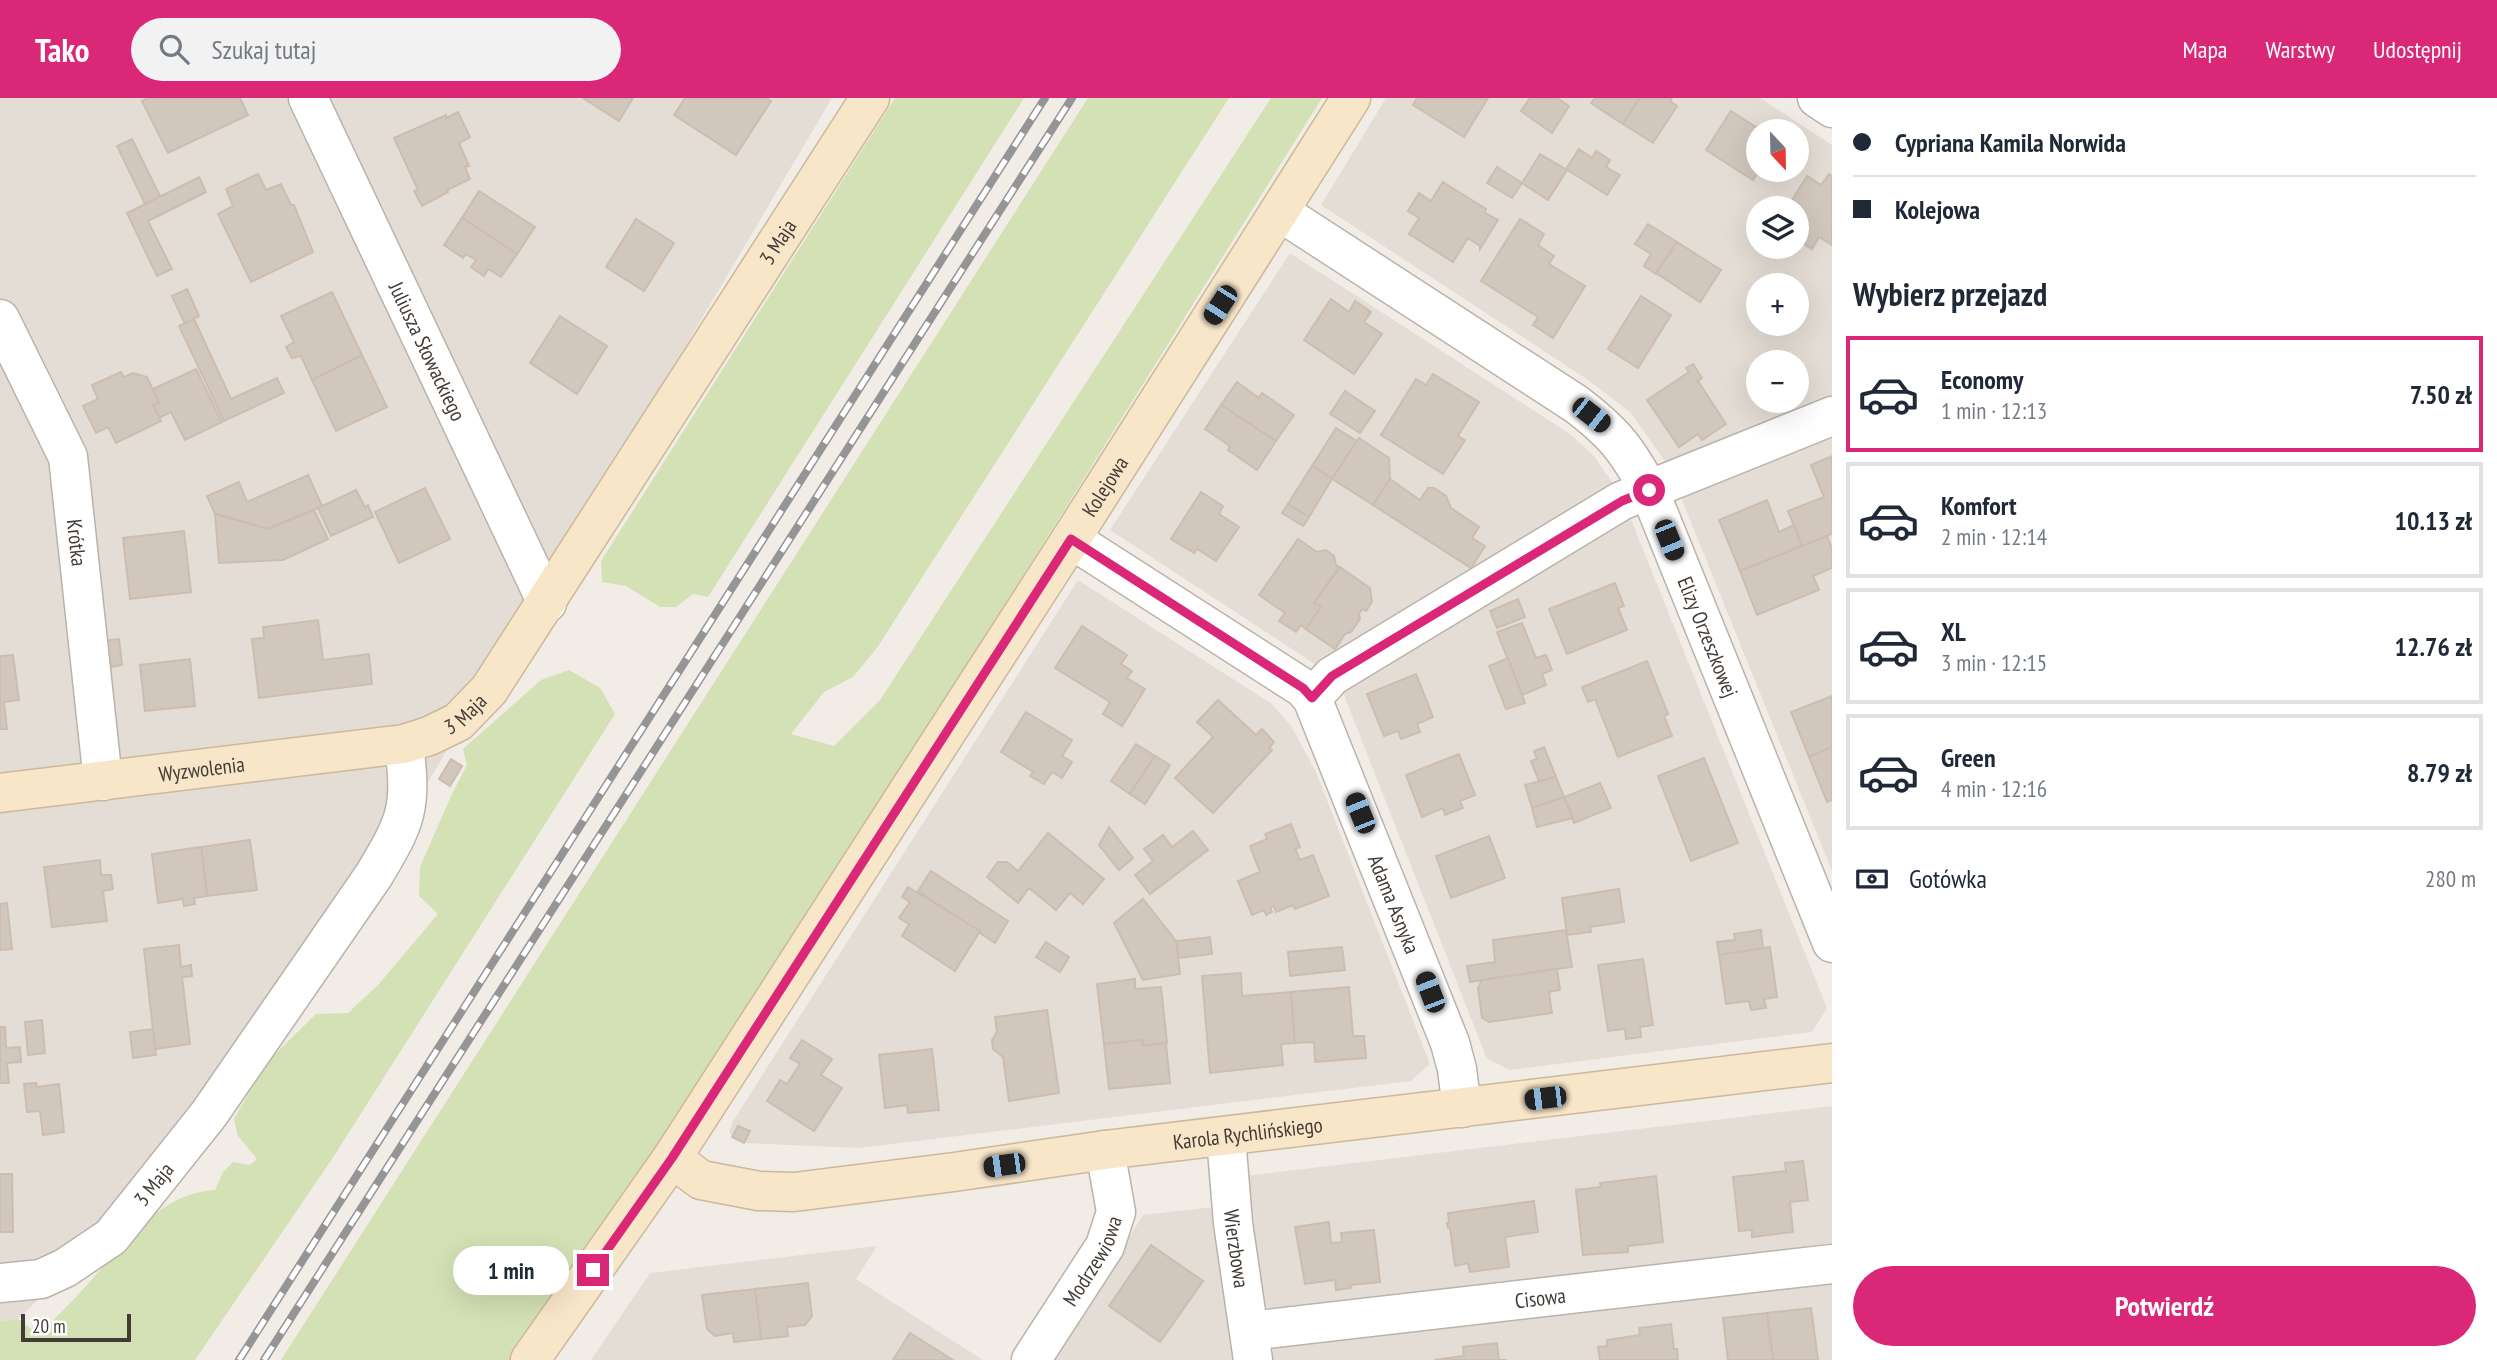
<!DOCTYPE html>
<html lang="pl">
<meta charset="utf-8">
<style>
body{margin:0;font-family:"PT Sans Narrow",sans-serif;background:#f2f2f3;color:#1f2937;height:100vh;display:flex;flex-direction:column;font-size:26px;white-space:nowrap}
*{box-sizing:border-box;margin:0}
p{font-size:23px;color:#747a83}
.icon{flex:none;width:38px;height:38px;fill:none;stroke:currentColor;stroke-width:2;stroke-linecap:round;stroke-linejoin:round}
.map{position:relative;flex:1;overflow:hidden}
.details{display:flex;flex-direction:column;background:#fff;width:665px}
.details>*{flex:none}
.guide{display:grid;align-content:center;height:154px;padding:0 21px;background:#fff}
.needle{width:46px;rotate:158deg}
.buttons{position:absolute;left:1746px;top:21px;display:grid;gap:14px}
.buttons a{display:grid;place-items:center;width:63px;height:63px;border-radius:50%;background:#fff;box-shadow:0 7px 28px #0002;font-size:35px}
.scale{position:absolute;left:21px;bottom:18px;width:110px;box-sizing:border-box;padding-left:7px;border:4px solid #433c36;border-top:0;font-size:19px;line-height:24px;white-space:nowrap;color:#433c36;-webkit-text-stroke:5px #fff;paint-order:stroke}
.end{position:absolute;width:32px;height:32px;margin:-16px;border:9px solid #db2777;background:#fff;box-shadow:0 0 0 4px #fff}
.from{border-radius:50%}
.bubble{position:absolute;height:49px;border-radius:24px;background:#fff;box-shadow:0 7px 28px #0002;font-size:23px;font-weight:700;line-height:49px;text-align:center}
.car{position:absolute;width:21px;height:42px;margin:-21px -10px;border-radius:9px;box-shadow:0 0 5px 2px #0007;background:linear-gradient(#222 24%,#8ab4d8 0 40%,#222 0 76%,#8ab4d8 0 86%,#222 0)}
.guide b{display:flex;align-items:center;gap:24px;height:66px;font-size:26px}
.guide b+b{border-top:2px solid #e0e1e3}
.guide i{width:18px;height:18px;background:#1f2937}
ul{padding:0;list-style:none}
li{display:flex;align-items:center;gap:21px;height:116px;margin:0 14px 10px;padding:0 7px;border:4px solid #e0e1e3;border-radius:0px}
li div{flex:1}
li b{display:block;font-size:26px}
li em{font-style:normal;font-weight:700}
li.current{border-color:#db2777}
li>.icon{width:63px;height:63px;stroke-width:1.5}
h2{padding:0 21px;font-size:32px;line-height:84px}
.pay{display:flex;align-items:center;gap:18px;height:77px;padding:0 21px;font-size:26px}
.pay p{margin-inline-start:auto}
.cta{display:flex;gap:14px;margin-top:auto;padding:14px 21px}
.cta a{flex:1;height:80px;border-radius:42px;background:#db2777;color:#fff;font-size:28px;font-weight:700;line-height:80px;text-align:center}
header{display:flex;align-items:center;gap:42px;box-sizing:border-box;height:98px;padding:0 35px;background:#db2777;color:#fff}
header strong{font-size:33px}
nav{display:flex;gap:38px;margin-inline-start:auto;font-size:24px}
.search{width:490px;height:63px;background:#f2f2f3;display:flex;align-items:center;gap:18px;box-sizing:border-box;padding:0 24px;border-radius:38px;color:#747a83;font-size:26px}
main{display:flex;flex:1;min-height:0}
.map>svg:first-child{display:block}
.residential{fill:#e4ddd5;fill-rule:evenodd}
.green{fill:#d3e1b4}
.building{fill:#d1c7bd;stroke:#cbbeb1;stroke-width:2}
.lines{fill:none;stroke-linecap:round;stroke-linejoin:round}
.street-casing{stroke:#bbb3aa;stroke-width:41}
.secondary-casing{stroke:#ccb89b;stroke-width:41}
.street{stroke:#fff;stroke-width:38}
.secondary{stroke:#f8e6c9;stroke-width:38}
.rail-casing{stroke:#959595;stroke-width:8}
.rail{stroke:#fff;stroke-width:5;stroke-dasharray:16;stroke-linecap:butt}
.route{stroke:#db2777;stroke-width:9}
.labels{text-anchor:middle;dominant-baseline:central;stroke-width:7;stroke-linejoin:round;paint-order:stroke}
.street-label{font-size:21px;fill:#433c36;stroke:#fff}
</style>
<header>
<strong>Tako</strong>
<div class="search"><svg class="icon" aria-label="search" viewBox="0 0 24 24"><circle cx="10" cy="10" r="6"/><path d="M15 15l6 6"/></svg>Szukaj tutaj</div>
<nav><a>Mapa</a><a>Warstwy</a><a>Udostępnij</a></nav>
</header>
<main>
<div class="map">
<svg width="1832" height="1262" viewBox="0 0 1832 1262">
<rect width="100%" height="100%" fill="#f1ece6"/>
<g class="residential">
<polygon points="0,0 832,0 421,696 104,1138 18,1221 0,1223"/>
<path d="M1386,0H1760L1832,47V305L1672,373L1630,314L1588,282L1321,107ZM1759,33H1797V72H1759ZM1759,110H1797V149H1759ZM1759,187H1797V226H1759ZM1759,264H1797V303H1759Z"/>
<polygon points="1290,155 1570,336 1594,358 1620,396 1321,570 1110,432"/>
<polygon points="1832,329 1832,773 1682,402 1690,387"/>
<polygon points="1628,414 1827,910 1812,934 1510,972 1487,961 1338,582"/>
<polygon points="1078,482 1272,606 1291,628 1316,674 1430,966 1411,983 859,1050 744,1045 732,1039 729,1033 733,1023"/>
<polygon points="1832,1008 1832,1146 1272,1214 1261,1204 1245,1078"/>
<polygon points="1213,1109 1234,1262 1053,1262 1143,1117"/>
<polygon points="877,1148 856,1181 983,1262 591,1262 650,1175"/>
<polygon points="1832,1179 1832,1262 1267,1262 1276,1247"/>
</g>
<g class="green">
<polygon points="895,0 1024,0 708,499 693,496 676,509 660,509 626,488 602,484 601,463"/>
<polygon points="1088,0 1229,0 877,550 853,579 824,594 791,636 834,648 880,602 1271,0 1322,0 981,545 674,1028 512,1262 281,1262"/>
<path d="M569,572L600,590L615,616L332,1061L195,1262H0V1223L18,1221L38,1236C50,1225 62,1214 73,1202C114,1161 152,1095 215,1092L223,1074L233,1064L250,1067L257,1061L238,1038L234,1021L266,965L316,916L348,915L378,887L438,816L419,798L420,769L452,696L467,667L463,651L541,582Z"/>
</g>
<g class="building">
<polygon points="148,0 240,0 248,17 168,55 142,3"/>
<polygon points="583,0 633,0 619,23"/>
<polygon points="685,0 766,0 771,3 736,57 674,17"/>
<polygon points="1417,0 1488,0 1464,39 1413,7"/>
<polygon points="1530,0 1557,0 1569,8 1552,35 1521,13"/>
<polygon points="1595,0 1640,0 1623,26 1591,5"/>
<polygon points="1640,0 1672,0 1670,3 1677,8 1653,45 1623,26"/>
<polygon points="1731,13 1762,33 1759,33 1759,72 1753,82 1706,52"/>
<polygon points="458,14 470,39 459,45 469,68 465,69 470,81 447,92 448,94 422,108 414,93 418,92 394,40 446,17 447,20"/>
<polygon points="132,41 160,98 145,106 117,48"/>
<polygon points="1579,51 1592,60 1596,53 1610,62 1606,69 1620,77 1607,97 1566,71"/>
<polygon points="1540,56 1567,72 1548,102 1522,85"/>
<polygon points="1497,69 1522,85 1512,100 1487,85"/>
<polygon points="258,76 266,92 281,86 291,107 294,107 313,154 251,184 218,116 233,108 226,91"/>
<polygon points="1829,76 1832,78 1832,147 1819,139 1812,151 1797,142 1797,110 1787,110 1807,78 1821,87"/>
<polygon points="199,79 206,94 148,123 172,171 157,178 127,115"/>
<polygon points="1443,84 1486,111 1485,115 1498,122 1480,151 1480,148 1468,140 1453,164 1409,136 1419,120 1408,113 1419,95 1431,103"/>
<polygon points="479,93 535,129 517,156 462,120"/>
<polygon points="462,120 517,156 501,179 488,171 484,178 471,169 476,162 466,156 463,160 444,147"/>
<polygon points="636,121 674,145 644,193 606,169"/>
<polygon points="1520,121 1544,136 1538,147 1554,158 1549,166 1585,188 1553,240 1533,227 1538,219 1481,183"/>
<polygon points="1648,126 1677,144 1656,176 1644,168 1651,156 1635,146"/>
<polygon points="1677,144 1721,172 1700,204 1656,175"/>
<polygon points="187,191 199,218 185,226 172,198"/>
<polygon points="332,194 362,257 312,282 301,258 292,260 286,249 294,244 281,218"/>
<polygon points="1641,198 1671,217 1638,270 1608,251"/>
<polygon points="1331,201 1349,214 1355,203 1371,214 1364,224 1382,236 1354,276 1304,242"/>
<polygon points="560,218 607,248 577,296 530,265"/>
<polygon points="194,221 231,301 277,280 284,295 224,323 179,228"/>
<polygon points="362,257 387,309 336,333 312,282"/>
<polygon points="1693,266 1702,280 1698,283 1726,326 1702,342 1698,336 1679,349 1647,302 1689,274 1686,270"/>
<polygon points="1759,268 1759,298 1748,272"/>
<polygon points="196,271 222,324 185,342 171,314 159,320 153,307 159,305 153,291"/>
<polygon points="121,274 124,279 133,275 147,279 159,305 153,307 161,323 116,345 108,329 96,335 83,308 98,301 92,287"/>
<polygon points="1433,276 1479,304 1458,338 1465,342 1443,376 1381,337 1416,281 1426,287"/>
<polygon points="1237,284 1259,300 1262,295 1294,317 1276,343 1221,307"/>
<polygon points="1345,293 1375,313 1360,335 1330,316"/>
<polygon points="1221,307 1276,343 1257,372 1228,352 1230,348 1205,331"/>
<polygon points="1336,330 1357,343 1332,381 1312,368"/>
<polygon points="1359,340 1389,360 1390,381 1373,407 1332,381"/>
<polygon points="1832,358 1832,436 1802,448 1788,413 1824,399 1811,367"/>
<polygon points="1312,368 1332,381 1309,419 1288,406"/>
<polygon points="308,377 322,408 268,431 215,416 207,398 239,384 247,404"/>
<polygon points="1390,381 1420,402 1428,390 1434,390 1446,398 1451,410 1479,429 1472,440 1485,448 1471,470 1373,407"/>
<polygon points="425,390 450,441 399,465 375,414"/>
<polygon points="356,392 365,409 368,407 373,419 331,438 318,410"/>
<polygon points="1201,394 1223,408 1219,416 1239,429 1216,463 1197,451 1194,455 1171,441"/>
<polygon points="1767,402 1779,434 1794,427 1802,448 1740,473 1719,422"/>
<polygon points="1288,406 1309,419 1303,428 1282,415"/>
<polygon points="314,412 328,441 283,462 219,465 215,416 268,431"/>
<polygon points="184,433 191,494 130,501 123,440"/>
<polygon points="1827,438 1832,451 1832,470 1813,478 1819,492 1757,517 1740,473"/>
<polygon points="1298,441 1317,454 1326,452 1334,458 1336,467 1339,469 1314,505 1321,509 1307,532 1301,527 1296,534 1279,523 1285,515 1259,497"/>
<polygon points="1340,469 1370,490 1372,504 1366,513 1362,511 1359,516 1360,521 1351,534 1345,536 1335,551 1307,532 1307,529 1321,509 1314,505"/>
<polygon points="1615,485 1624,508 1618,510 1627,532 1567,556 1549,511"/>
<polygon points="1518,501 1525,519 1497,530 1490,513"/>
<polygon points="318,522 323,562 369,556 372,586 259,600 252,541 264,540 263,529"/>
<polygon points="1522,525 1536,560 1546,557 1552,572 1542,576 1546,587 1522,597 1497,534"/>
<polygon points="1082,528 1127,557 1121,566 1132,573 1127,580 1145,591 1122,628 1103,616 1110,604 1055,570"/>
<polygon points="119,541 122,567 106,570 102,543"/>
<polygon points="13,557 19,602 4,604 7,631 0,631 0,558"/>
<polygon points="1508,560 1525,605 1506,611 1489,568"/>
<polygon points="190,561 195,608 145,613 140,567"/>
<polygon points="1647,563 1668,616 1664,618 1672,638 1618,659 1595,601 1588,604 1582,589"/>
<polygon points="1416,576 1433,619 1417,626 1420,634 1401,641 1398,633 1384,638 1367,596"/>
<polygon points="1832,598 1832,649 1809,659 1791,614"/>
<polygon points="1218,602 1256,637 1262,631 1274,644 1269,650 1272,652 1213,715 1175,680 1213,639 1197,624"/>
<polygon points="1026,614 1072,642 1062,658 1072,664 1062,680 1052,674 1044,686 1030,678 1033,674 1001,654"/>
<polygon points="1136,646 1155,658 1130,696 1111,683"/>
<polygon points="1544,649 1556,679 1539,683 1531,663 1537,661 1534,653"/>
<polygon points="1832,649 1832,702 1827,704 1809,659"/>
<polygon points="1459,656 1475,697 1460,703 1463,710 1445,717 1443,710 1422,719 1406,677"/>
<polygon points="1155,658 1170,667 1145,706 1130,696"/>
<polygon points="1704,660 1738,745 1691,763 1658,678"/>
<polygon points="451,661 462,668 450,688 439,681"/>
<polygon points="1556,679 1564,699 1532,710 1525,687"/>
<polygon points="1600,685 1611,710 1574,725 1564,699"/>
<polygon points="1564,699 1573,720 1537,729 1532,710"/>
<polygon points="1291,726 1300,749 1295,751 1300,762 1313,757 1329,798 1295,811 1293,807 1276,814 1274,808 1270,809 1272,814 1266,817 1264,812 1252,817 1238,783 1260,774 1250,748 1267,741 1265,736"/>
<polygon points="1109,729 1133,760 1119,772 1099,747"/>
<polygon points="1193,733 1208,752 1150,796 1135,777 1153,763 1144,751 1163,737 1172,749"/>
<polygon points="1048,735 1104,781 1083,806 1070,795 1056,812 1029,790 1018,805 987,779 998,764 1007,764 1018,773"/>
<polygon points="1489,738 1505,780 1451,800 1436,758"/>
<polygon points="250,742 257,792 207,798 201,749"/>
<polygon points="201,749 207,798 194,800 195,806 184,808 183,801 158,805 152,756"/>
<polygon points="100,762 101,777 111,777 113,791 103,793 107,823 52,829 44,769"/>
<polygon points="931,773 1008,823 995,845 918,793"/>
<polygon points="908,789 980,833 955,873 902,838 909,826 899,820 910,804 902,799"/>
<polygon points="1619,791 1624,824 1590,829 1591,834 1567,837 1562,800"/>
<polygon points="1143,801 1176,843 1180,876 1143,882 1114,825"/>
<polygon points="7,805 12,851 0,852 0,806"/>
<polygon points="1566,832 1572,869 1470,884 1467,868 1495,864 1493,842"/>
<polygon points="1761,832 1763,851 1719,857 1717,844 1735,842 1734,836"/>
<polygon points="1210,839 1212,856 1179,860 1176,843"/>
<polygon points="1046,844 1069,859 1060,874 1036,859"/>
<polygon points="179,847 181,869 191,867 192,878 182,879 190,946 155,951 144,851"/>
<polygon points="1342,849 1345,872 1290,878 1288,854"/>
<polygon points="1770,849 1777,899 1764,901 1766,910 1751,912 1749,903 1726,906 1719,857"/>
<polygon points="1643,861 1653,927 1640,929 1641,939 1626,941 1625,931 1608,933 1598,867"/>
<polygon points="1557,871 1560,892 1549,894 1552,915 1489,924 1482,920 1478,890 1482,882"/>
<polygon points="1241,875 1242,898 1291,894 1295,945 1281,946 1283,967 1210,975 1202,878"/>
<polygon points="1135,881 1135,891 1161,889 1167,945 1143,948 1142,942 1104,946 1097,886"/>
<polygon points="1349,889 1353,938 1364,938 1366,960 1315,964 1314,944 1295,945 1291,894"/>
<polygon points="1047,912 1059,995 1009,1003 1003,959 993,951 992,942 997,934 995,919"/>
<polygon points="42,922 45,955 28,957 25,924"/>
<polygon points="0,929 5,929 6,950 20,949 21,964 7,965 9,985 0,985"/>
<polygon points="153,931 156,957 133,960 130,934"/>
<polygon points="802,942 832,961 821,977 842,990 814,1033 767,1003 780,982 787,986 800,966 790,960"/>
<polygon points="1142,942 1143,948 1166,945 1170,985 1109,991 1104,946"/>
<polygon points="932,951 939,1012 908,1015 907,1007 885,1010 879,957"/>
<polygon points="36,985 37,989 59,986 64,1034 43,1037 40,1013 27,1014 24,986"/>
<polygon points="738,1028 750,1033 744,1045 732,1039"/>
<polygon points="1803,1063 1808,1102 1790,1104 1793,1134 1752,1139 1752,1132 1739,1133 1733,1079 1786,1073 1785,1065"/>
<polygon points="0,1076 12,1076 13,1134 0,1134"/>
<polygon points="1656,1078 1663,1144 1628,1148 1628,1154 1583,1157 1576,1092 1601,1089 1600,1085"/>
<polygon points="1534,1103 1538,1134 1505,1139 1509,1169 1470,1174 1468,1165 1455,1168 1450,1130 1448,1130 1447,1125 1449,1125 1448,1115"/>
<polygon points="1329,1124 1331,1145 1342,1144 1341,1135 1374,1132 1380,1184 1350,1187 1351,1190 1336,1192 1335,1182 1305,1186 1295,1129"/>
<polygon points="1151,1147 1203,1183 1160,1244 1109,1208"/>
<polygon points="808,1185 812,1218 805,1227 787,1229 788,1238 761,1241 755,1191"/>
<polygon points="755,1191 761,1241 734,1244 733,1235 715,1238 707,1231 702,1197"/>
<polygon points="1811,1210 1818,1262 1773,1262 1767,1215"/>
<polygon points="1767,1215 1773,1262 1728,1262 1723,1220"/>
<polygon points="1671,1226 1674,1251 1677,1251 1678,1262 1600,1262 1598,1249 1607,1248 1607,1242 1640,1237 1639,1230"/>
<polygon points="910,1235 953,1262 893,1262"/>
<polygon points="1497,1245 1499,1262 1507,1262 1434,1262 1464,1258 1463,1249"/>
</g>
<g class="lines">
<defs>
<g id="street">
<path id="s1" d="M308,0L547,505"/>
<polyline points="1817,0 1832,10"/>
<path id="s2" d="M1280,114L1576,306C1614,335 1626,350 1649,392L1832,845"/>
<path id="s3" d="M0,221L68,359L103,683"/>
<path id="s4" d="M1071,441L1303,590L1312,600L1450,945L1457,971L1462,1010"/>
<polyline points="1312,600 1332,578 1621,403 1832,318"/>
<path id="s5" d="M1226,1039L1233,1125L1253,1262"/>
<path id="s6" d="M0,1185L41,1181L65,1170L111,1139L209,1016L374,777C407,722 412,710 404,646"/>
<path id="s7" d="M1250,1233L1832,1166"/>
<path id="s8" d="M1031,1262L1105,1148L1116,1114L1105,1052"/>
</g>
<g id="secondary">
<path id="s9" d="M0,695L404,646L429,638L458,624L489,592L870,0"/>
<path id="s10" d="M672,1060L701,1082L759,1093L794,1094L954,1074L1105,1052L1832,965"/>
<path id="s11" d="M530,1262L672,1060L1071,441L1351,0"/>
</g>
</defs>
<use href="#street" class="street-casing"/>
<use href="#secondary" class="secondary-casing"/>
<use href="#street" class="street"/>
<use href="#secondary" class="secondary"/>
<defs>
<g id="rail">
<polyline points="239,1262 1045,0"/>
<polyline points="264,1262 1072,0"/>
</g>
</defs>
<use href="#rail" class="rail-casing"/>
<use href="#rail" class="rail"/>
</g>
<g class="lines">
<polyline class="route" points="593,1172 672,1060 1071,441 1303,590 1312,600 1332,578 1622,403 1649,392"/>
</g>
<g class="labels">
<g class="street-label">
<text stroke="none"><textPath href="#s9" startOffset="1043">3 Maja</textPath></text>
<text stroke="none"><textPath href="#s1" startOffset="280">Juliusza Słowackiego</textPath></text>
<text stroke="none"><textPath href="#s11" startOffset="1046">Kolejowa</textPath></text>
<text stroke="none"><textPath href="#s3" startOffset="240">Krótka</textPath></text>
<text stroke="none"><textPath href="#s2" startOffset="625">Elizy Orzeszkowej</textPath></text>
<text stroke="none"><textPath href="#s9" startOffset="476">3 Maja</textPath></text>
<text stroke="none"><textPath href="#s9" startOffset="203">Wyzwolenia</textPath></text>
<text stroke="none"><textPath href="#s4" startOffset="511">Adama Asnyka</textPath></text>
<text stroke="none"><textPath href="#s10" startOffset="588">Karola Rychlińskiego</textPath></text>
<text stroke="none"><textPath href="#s6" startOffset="191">3 Maja</textPath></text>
<text stroke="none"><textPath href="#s5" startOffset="112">Wierzbowa</textPath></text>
<text stroke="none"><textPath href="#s8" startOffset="117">Modrzewiowa</textPath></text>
<text stroke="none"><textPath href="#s7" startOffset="292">Cisowa</textPath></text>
</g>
</g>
</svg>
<div class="buttons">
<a><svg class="needle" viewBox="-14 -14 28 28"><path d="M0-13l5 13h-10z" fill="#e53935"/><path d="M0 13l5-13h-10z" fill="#747a83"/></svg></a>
<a><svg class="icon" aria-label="layers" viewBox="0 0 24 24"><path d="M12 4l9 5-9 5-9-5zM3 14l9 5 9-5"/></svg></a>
<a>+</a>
<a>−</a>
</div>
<div class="scale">20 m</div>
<i class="end from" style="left:1649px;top:392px"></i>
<i class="end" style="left:593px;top:1172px"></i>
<div class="bubble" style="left:453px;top:1148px;width:116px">1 min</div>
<i class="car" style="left:1220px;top:207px;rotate:213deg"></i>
<i class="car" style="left:1591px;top:317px;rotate:128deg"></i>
<i class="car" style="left:1669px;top:442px;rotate:158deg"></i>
<i class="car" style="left:1360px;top:715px;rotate:338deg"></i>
<i class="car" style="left:1430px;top:894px;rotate:339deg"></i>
<i class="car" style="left:1545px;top:1000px;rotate:263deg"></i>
<i class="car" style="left:1004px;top:1067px;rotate:262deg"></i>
</div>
<section class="details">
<div class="guide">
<b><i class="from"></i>Cypriana Kamila Norwida</b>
<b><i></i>Kolejowa</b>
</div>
<h2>Wybierz przejazd</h2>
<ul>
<li class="current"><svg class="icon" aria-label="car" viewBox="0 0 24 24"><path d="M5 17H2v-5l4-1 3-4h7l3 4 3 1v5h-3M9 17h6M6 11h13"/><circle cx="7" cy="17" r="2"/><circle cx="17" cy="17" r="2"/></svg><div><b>Economy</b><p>1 min · 12:13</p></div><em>7.50 zł</em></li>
<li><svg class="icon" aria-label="car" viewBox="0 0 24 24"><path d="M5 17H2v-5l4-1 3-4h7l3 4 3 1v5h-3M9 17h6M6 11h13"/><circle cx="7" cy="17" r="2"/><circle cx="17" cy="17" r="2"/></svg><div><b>Komfort</b><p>2 min · 12:14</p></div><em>10.13 zł</em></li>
<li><svg class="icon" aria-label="car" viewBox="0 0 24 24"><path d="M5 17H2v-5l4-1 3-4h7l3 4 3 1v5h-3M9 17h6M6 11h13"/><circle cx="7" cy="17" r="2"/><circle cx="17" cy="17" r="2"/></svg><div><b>XL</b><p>3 min · 12:15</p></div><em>12.76 zł</em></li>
<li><svg class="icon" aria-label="car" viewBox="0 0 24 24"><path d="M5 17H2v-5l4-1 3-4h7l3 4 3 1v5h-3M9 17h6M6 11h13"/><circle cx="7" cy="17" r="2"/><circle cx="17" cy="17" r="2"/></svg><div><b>Green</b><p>4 min · 12:16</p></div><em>8.79 zł</em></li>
</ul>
<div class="pay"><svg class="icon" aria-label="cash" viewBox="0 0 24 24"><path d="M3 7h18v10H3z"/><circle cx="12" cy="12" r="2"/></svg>Gotówka<p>280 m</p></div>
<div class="cta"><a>Potwierdź</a></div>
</section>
</main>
